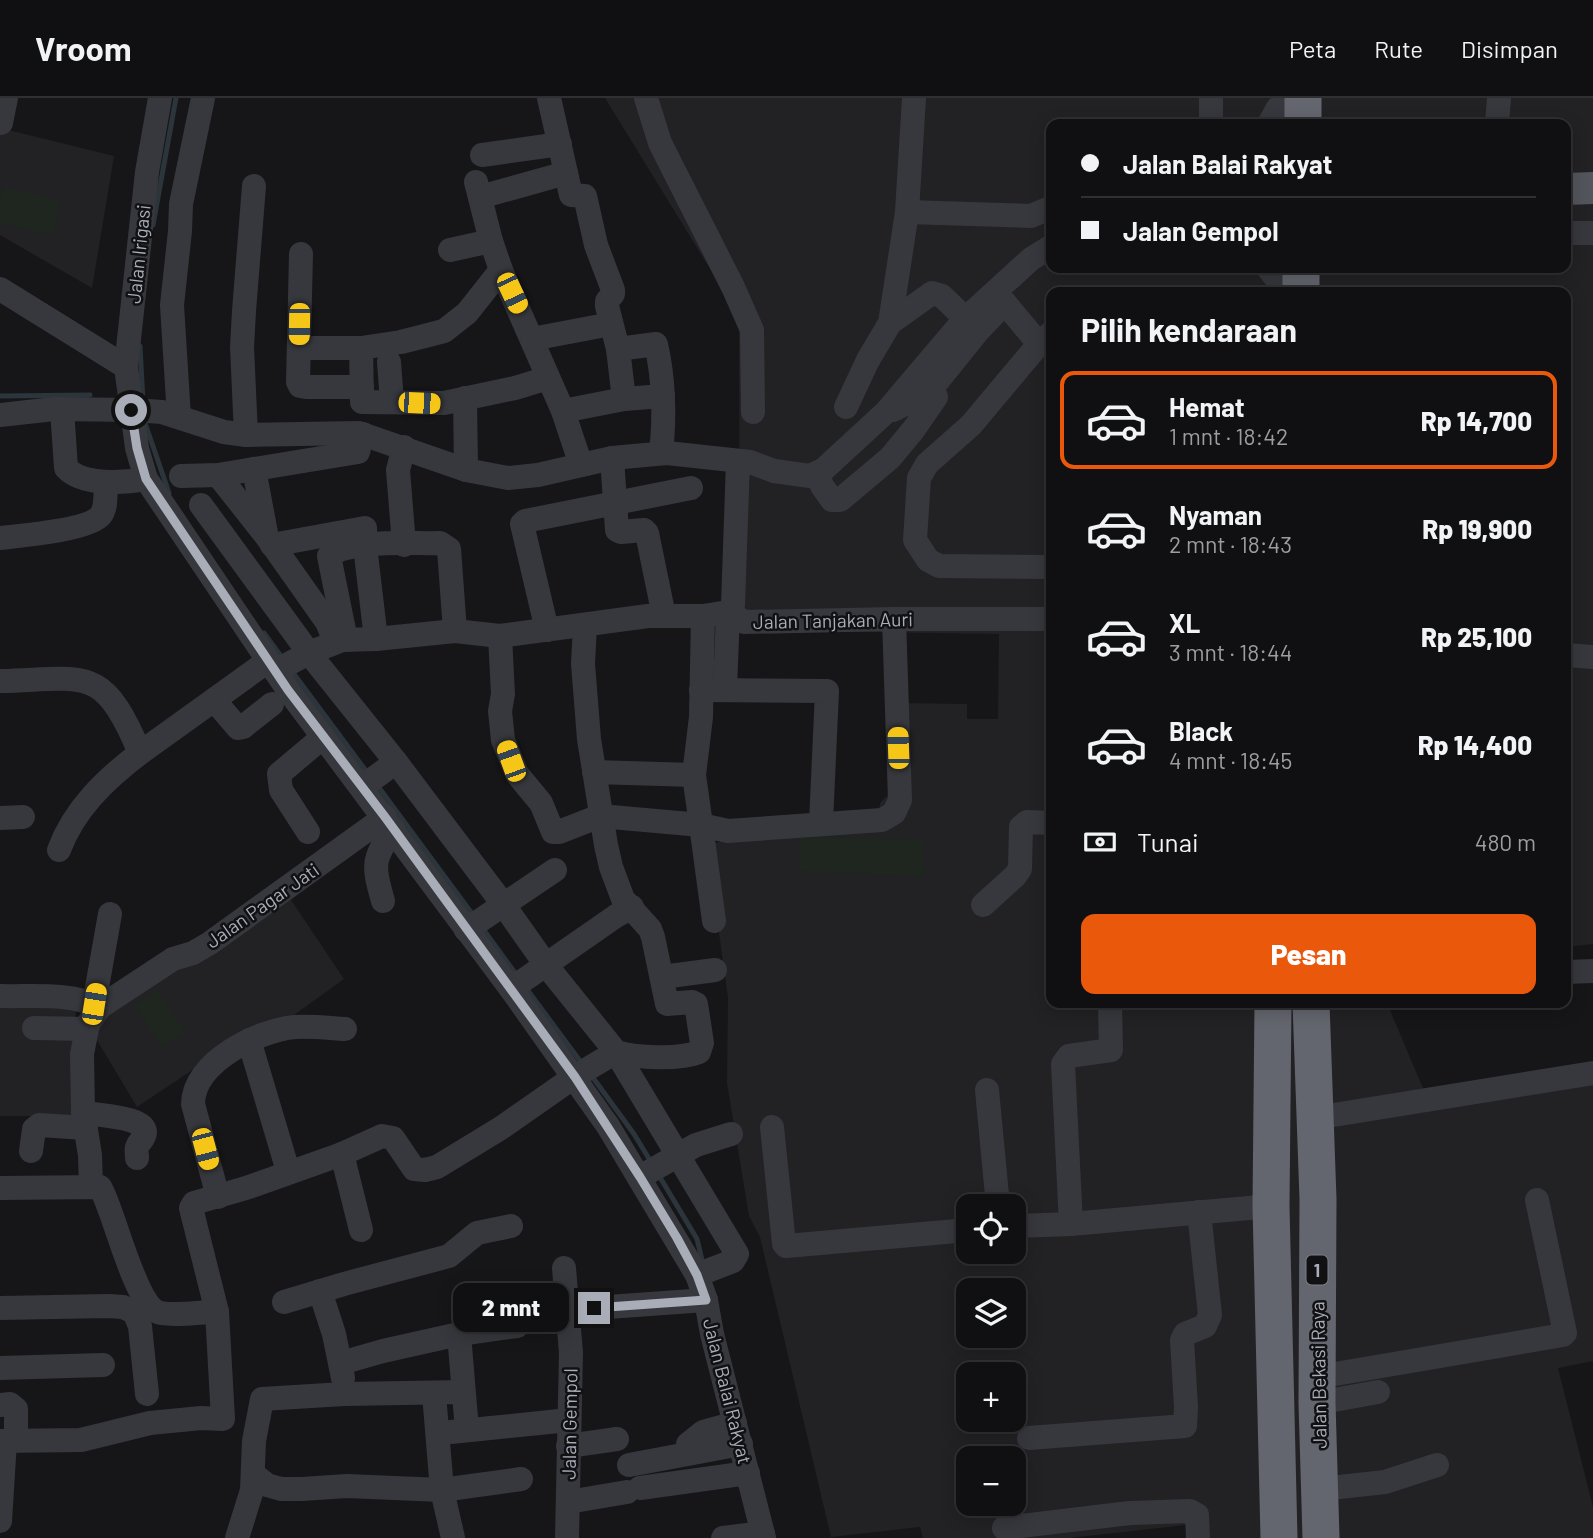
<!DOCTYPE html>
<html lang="id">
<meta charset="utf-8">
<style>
body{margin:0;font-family:Barlow,sans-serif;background:#1e1e20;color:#f1f3f6;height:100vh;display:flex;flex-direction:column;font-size:26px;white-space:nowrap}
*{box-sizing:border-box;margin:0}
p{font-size:23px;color:#9c9d9f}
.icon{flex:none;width:38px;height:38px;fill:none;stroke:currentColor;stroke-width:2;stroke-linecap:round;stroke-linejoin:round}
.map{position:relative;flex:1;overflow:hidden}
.details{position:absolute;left:1046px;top:189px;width:525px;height:721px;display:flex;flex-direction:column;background:#101012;border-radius:14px;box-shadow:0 4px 18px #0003,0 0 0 2px #303032}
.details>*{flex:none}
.hud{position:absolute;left:1046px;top:21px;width:525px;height:154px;border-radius:14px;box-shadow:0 4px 18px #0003,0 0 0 2px #303032;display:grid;align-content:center;height:154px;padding:0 35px;background:#101012}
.buttons{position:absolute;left:956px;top:1096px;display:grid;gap:14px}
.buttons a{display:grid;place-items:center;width:70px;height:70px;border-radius:14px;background:#101012;box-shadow:0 4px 18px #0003,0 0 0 2px #303032;font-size:35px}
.end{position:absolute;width:32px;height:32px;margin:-16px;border:9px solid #a8adb8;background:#111;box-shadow:0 0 0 4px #111}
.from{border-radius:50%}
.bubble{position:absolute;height:49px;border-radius:14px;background:#101012;box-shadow:0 4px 18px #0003,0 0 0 2px #303032;font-size:23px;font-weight:800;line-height:49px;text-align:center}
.car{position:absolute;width:21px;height:42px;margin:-21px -10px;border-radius:9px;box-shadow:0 0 5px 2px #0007;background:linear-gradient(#f5c518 24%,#345 0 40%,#f5c518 0 76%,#345 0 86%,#f5c518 0)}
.hud b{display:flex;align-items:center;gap:24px;height:66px;font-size:26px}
.hud b+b{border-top:2px solid #303032}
.hud i{width:18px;height:18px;background:#f1f3f6}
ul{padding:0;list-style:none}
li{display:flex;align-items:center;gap:21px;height:98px;margin:0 14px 10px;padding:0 21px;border:4px solid transparent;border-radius:14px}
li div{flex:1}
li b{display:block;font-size:26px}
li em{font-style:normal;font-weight:800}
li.current{border-color:#ea580c}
li>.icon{width:63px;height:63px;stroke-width:1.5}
h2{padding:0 35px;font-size:32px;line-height:84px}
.pay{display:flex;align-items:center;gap:18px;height:77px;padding:0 35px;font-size:26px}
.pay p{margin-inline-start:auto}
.button{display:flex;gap:14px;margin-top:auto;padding:14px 35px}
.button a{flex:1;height:80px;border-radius:14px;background:#ea580c;color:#fff;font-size:28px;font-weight:800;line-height:80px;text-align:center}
header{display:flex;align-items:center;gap:42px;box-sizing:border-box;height:98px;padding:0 35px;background:#101012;border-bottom:2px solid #303032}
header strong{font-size:33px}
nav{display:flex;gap:38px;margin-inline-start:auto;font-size:24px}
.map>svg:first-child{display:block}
.built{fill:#222225;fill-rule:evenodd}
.green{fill:#1e261f}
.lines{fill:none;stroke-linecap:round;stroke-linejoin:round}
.stream{stroke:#2c353c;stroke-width:5}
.minor{stroke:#37383d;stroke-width:24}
.major{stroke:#53555c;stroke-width:32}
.highway{stroke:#63666e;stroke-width:37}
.route{stroke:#a8adb8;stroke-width:9}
.labels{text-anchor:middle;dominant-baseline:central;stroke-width:5;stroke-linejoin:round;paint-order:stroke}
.shield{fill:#111113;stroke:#7b7e86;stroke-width:2}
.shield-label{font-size:18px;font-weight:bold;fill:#a8adb8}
.street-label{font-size:19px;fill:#a8adb8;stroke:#111113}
</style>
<header>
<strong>Vroom</strong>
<nav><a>Peta</a><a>Rute</a><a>Disimpan</a></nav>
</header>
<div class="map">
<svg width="1593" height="1440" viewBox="0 0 1593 1440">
<rect width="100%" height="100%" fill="#161618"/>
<g class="built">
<path d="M605,0H1593V846L1566,849V194H1052V905H1387L1425,995L1593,972V1263L1558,1270L1593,1409V1440H1197L1195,1426L1069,1440H923L920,1429L831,1439L760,1139L749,1118L727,985L728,900L707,747L727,742L879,726L880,705L891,694L896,605L967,606V621H998L999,536L740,532L739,218ZM1052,26H1566V170H1052ZM968,1108H1013V1153H968ZM968,1192H1013V1237H968ZM968,1276H1013V1321H968ZM968,1360H1013V1405H968Z"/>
<polygon points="0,30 114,58 92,190 0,137"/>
<polygon points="285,793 344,881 287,922 242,939 137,1009 88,927"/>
<polygon points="0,904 76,904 71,1018 0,1018"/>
</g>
<g class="green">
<polygon points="4,88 61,103 52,138 0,125 0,102"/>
<polygon points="800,738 924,742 923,778 799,773"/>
<polygon points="157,892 185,934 163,949 135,907"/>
</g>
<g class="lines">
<g class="stream">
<polyline points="153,127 176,0"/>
<polyline points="140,248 143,304"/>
<polyline points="0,298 90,297"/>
<polyline points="145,325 169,395"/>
<polyline points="264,535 283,561"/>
<polyline points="291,572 369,677"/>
<polyline points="377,687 473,817"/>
<polyline points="483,831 518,879"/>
<polyline points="526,890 583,967"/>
<polyline points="591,977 634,1036 651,1064"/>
<polyline points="658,1076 697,1141 703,1166"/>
</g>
<g class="minor">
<polyline points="160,0 147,74 126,269 137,350 146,381 288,592 511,891 608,1028 697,1177 706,1202 712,1236 764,1440"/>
<polyline points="549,0 571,97 585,98 596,147 613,192 613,196 607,203 607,208 618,251 624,301 663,298"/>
<polyline points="646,0 660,45 733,189 752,232 753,314"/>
<polyline points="1,25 6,0"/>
<polyline points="1211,26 1211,0"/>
<polyline points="1269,26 1278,10"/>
<polyline points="1497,26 1499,0"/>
<polyline points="482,57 560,46"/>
<polyline points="476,84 491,143 501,172 563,313 581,367"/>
<polyline points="480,99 566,75"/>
<polyline points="907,114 1031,118 1052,109"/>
<polyline points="1566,135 1593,135"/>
<polyline points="450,152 491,143"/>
<polyline points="301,156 298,284 300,288 306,289 362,289"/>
<polyline points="1268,170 1276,180"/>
<polyline points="0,191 126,269"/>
<polyline points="1005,205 1039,246"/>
<polyline points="890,225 907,114 914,0"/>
<polyline points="1052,234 1039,246 971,327 927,366 919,380 915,442 928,462 939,468 1052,469"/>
<polyline points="532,241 611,226"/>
<polyline points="299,250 361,250 401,244 444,233 467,215 501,172"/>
<polyline points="361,250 362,304 444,305 515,290 548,280"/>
<path d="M618,251L656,246C664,282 665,319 661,355"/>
<polyline points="389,264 392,304"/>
<polyline points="465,300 466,372"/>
<polyline points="846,309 868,262 890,225 932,195 942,198 977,232"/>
<path d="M62,311L66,370C83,388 124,385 146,381"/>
<polyline points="893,312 928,295 978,233 999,211"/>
<polyline points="563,313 624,301"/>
<polyline points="0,317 54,311 134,312 162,314 224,334 246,337 359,335 466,372 508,380 538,377 612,360 667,355 750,364 774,373 810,378 823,372 886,314 964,222 1031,161 1052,148"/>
<polyline points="179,319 172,207 180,133 181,106 203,0"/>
<polyline points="246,337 242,249 244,213 254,88"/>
<polyline points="612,360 617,432 621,434 644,432 647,435 664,518"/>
<polyline points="254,371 266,435"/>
<polyline points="818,376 822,388 832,402 840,402 890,360 914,331 936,299"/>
<polyline points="218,377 267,439 327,524 335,543"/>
<polyline points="181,378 218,377 358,354 363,336"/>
<polyline points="201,407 309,555 396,664 503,806 546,867 616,954 737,1156 733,1163 697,1177"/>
<path d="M0,440C19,438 90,432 101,417C107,409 105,394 106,385"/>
<polyline points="272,447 365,430 365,448 376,541"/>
<polyline points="404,447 398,372 404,349"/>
<polyline points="728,514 744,524 894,521 1052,521"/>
<polyline points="728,514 733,507 738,363"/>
<polyline points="547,532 522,426 525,423 691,390"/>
<polyline points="500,538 503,596 500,613 503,642 517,676 541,705 553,734 559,734 600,718 701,727 694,677 701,619 703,518"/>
<path d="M346,542L329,458C350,441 412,446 440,445L449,451L455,533"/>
<polyline points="1566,557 1593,559"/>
<polyline points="275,573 309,555 342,542 376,541 455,533 500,538 648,518 703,518 728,514"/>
<path d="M0,583C86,581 102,565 140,655L268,563"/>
<polyline points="725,591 728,514"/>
<polyline points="701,592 827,593 821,725"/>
<polyline points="214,602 238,630 243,629 272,606"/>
<polyline points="594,674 694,677"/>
<polyline points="362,689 396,664"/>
<polyline points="0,720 23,719"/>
<polyline points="308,734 281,692 279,676 323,639"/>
<path d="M59,752C74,711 106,681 140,655"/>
<path d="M383,803C373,767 372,763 393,731"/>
<polyline points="983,807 1015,778 1020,771 1021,729 1027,724 1052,725"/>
<polyline points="714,823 701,727 728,733 882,722 894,715 900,702 894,521"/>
<polyline points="466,832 555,772"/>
<polyline points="1566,874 1593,873"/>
<polyline points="662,879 715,872"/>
<polyline points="511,891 616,818 632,809"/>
<path d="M0,898C32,899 70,894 100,909"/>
<polyline points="94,906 110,816"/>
<polyline points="34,930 86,931"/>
<polyline points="249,942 288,1073"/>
<polyline points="987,992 998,1108"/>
<path d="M83,1014C97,1018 144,1018 145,1034C145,1041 139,1043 137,1049C136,1052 137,1056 137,1060"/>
<polyline points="1315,1020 1593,975"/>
<polyline points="772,1029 784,1146 786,1148 968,1132"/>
<polyline points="31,1053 34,1031 39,1027 86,1030"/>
<polyline points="342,1056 361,1132"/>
<polyline points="640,1079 696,1047 731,1036"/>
<polyline points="91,1088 90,1057 83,1014 82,956 88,926 100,909 173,861 193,855 210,845 385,719"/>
<path d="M0,1090L100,1089C114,1111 135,1211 161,1215C178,1218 199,1214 217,1214"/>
<path d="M218,1099L193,1006C193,964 259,932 295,929C311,928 329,930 345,931"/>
<polyline points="1071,1126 1063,966 1069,958 1111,952 1110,905"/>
<polyline points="1013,1128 1071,1126 1271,1108"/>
<polyline points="564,1170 571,1255 567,1440"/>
<polyline points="320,1193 334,1236 343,1280"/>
<polyline points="284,1204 344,1186 449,1158 477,1135 511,1128"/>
<polyline points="0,1210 109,1208 123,1209 134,1214 140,1228 147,1296"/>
<polyline points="566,1212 706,1202"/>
<polyline points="341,1265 383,1253 459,1236"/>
<polyline points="0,1270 103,1267"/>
<polyline points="1318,1277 1335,1276 1563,1237 1565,1235 1537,1102"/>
<polyline points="434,1296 442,1392 453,1440"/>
<polyline points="1317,1305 1378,1294"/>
<polyline points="0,1307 10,1306 16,1311 16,1341"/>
<polyline points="467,1332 459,1236 517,1228"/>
<polyline points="451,1334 569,1322"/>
<polyline points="1029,1340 1185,1328 1186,1309 1182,1242 1185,1236 1205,1228 1210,1217 1199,1114"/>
<path d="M0,1343L81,1342L150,1325L201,1320L223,1321L217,1214L191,1110L194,1105L246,1090L342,1056L382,1038L393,1040L414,1071L425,1072L437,1069L501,1030L574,979L616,954C637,960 679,962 699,954L702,945L696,906L692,904L667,906L653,839L650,831L623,801L611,769L606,747L589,641L583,566L585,527"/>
<polyline points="688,1346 703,1334 735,1325"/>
<polyline points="568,1348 617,1341"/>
<polyline points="629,1367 741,1346"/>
<polyline points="253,1376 267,1387 281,1391 302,1391 347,1388 442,1392 521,1381"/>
<polyline points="640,1390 748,1375"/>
<polyline points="1321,1391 1385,1384 1437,1367"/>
<polyline points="568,1404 627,1394"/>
<polyline points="0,1423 5,1343"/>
<polyline points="1004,1430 1130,1415 1190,1413 1197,1417 1198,1440"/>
<polyline points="237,1440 252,1392 254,1343 262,1301 344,1296 463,1294"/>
<polyline points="723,1440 763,1435"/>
</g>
<polyline class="major" points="1566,91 1593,90"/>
<g class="highway">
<polyline points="1303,26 1303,0"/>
<polyline points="1301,170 1301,194"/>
<polyline points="1273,905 1271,1108 1279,1440"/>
<polyline points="1311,905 1318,1101 1317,1305 1321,1440"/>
</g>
</g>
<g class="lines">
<polyline class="route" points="131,312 137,350 146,381 288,592 385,719 575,979 640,1079 677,1140 697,1177 706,1202 594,1210"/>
</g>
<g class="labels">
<rect class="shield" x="1306.5" y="1157.5" width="21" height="29" rx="5"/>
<g class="shield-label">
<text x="1317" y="1172">1</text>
</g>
<g class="street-label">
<text transform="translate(138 156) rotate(-84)">Jalan Irigasi</text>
<text transform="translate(833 522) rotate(-1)">Jalan Tanjakan Auri</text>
<text transform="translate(262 807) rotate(-35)">Jalan Pagar Jati</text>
<text transform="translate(1318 1277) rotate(-91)">Jalan Bekasi Raya</text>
<text transform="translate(728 1293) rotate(76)">Jalan Balai Rakyat</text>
<text transform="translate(569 1326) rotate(-89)">Jalan Gempol</text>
</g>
</g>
</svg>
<div class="buttons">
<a><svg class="icon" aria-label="locate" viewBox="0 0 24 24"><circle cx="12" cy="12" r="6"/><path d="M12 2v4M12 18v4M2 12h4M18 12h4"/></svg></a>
<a><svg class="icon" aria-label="layers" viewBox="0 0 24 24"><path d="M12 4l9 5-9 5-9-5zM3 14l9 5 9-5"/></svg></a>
<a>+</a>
<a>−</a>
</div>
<i class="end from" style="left:131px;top:312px"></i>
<i class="end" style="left:594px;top:1210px"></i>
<div class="bubble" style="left:453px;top:1185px;width:116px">2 mnt</div>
<i class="car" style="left:512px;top:195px;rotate:155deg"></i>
<i class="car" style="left:299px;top:226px;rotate:181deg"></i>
<i class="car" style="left:419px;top:305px;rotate:92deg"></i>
<i class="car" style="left:898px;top:650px;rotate:358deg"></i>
<i class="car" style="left:511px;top:663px;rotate:340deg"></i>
<i class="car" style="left:94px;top:906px;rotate:9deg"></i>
<i class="car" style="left:205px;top:1051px;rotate:165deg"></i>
<div class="hud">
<b><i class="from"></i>Jalan Balai Rakyat</b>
<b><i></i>Jalan Gempol</b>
</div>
<section class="details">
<h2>Pilih kendaraan</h2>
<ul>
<li class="current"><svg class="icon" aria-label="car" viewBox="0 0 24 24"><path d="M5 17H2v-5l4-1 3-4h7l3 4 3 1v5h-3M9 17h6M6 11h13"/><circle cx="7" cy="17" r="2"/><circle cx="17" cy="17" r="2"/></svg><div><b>Hemat</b><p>1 mnt · 18:42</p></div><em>Rp 14,700</em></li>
<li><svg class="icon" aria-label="car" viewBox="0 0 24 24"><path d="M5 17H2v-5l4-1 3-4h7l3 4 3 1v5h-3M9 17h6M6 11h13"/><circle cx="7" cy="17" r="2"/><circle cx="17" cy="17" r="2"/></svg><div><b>Nyaman</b><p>2 mnt · 18:43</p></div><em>Rp 19,900</em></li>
<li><svg class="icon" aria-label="car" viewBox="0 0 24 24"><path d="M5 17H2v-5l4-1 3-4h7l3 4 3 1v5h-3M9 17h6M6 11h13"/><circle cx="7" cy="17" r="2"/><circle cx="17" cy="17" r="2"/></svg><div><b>XL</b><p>3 mnt · 18:44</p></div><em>Rp 25,100</em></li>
<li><svg class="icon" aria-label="car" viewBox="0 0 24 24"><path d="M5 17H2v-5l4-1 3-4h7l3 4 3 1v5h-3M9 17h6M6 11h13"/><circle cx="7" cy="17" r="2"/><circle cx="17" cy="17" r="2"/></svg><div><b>Black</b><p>4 mnt · 18:45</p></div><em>Rp 14,400</em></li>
</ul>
<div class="pay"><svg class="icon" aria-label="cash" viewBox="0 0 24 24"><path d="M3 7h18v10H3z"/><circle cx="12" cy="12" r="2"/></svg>Tunai<p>480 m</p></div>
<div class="button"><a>Pesan</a></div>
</section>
</div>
